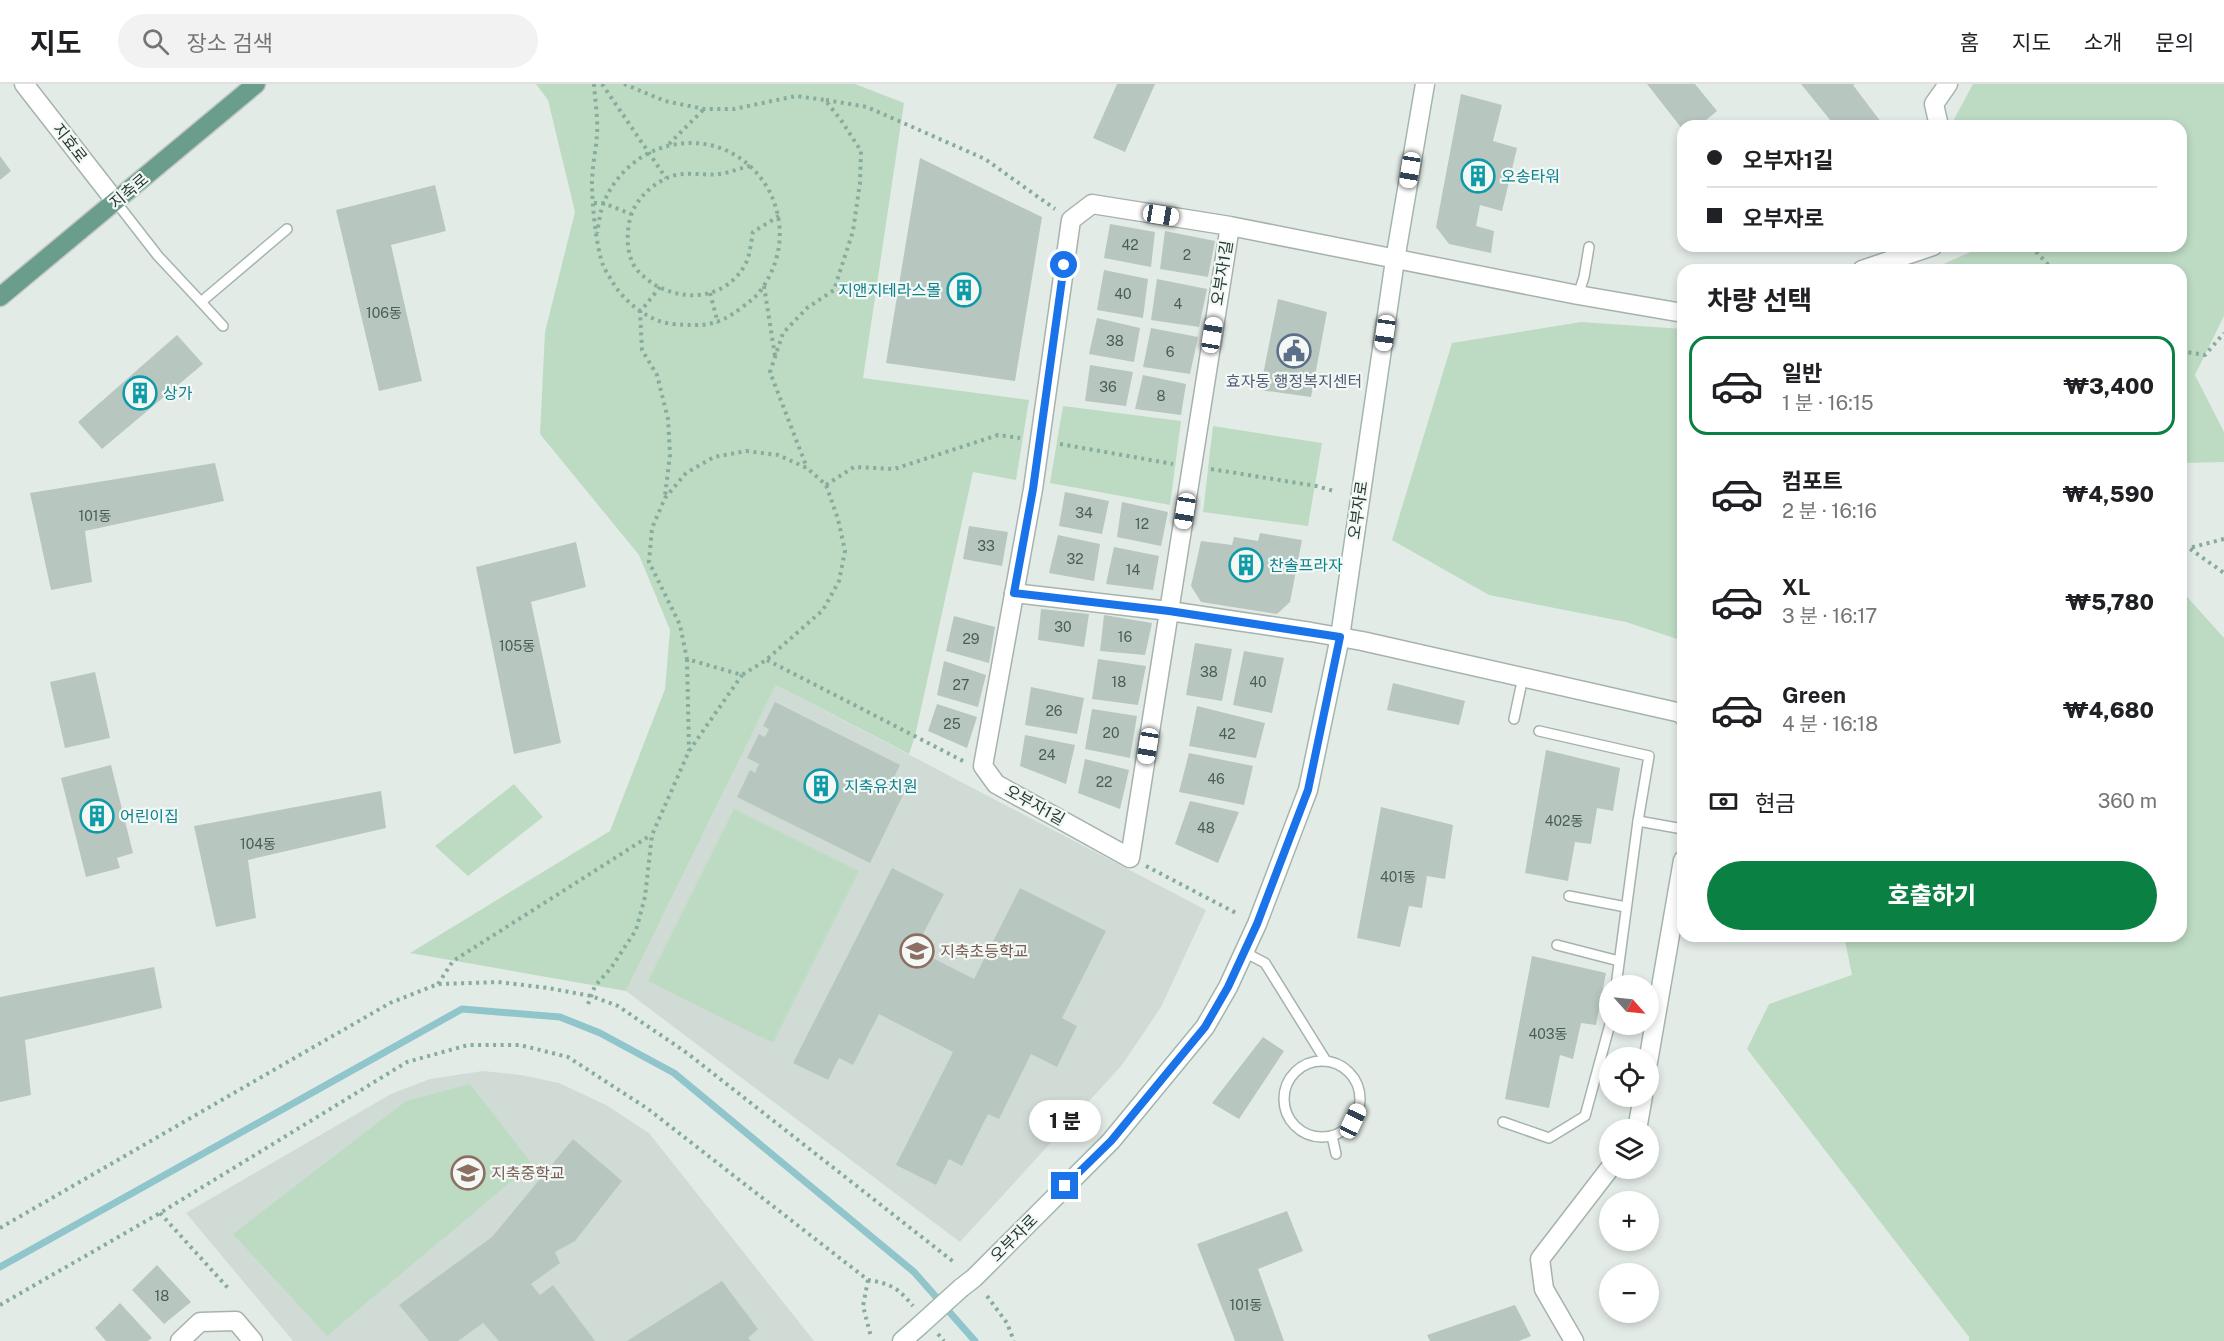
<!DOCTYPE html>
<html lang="ko">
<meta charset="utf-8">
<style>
body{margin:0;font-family:"Public Sans","Noto Sans KR",sans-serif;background:#f2f2f2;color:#202124;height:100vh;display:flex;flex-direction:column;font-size:22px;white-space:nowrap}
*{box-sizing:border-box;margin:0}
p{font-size:20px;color:#757577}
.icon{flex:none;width:33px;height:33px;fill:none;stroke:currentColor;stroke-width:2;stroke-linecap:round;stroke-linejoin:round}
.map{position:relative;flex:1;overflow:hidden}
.panel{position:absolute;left:1677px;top:180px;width:510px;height:678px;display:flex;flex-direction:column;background:#fff;border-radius:18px;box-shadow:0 3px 9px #0003}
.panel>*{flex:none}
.banner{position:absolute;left:1677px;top:36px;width:510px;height:132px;border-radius:18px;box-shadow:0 3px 9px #0003;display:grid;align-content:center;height:132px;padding:0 30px;background:#fff}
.needle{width:39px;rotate:117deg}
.tools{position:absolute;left:1599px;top:891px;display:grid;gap:12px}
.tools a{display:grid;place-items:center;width:60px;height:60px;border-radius:50%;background:#fff;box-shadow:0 3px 9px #0003;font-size:30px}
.end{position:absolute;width:27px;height:27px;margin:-14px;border:8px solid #1a73e8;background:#fff;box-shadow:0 0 0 3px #fff}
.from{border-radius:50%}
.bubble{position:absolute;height:42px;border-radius:21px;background:#fff;box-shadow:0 3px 9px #0003;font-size:20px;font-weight:800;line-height:42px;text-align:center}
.car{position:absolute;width:18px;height:36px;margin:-18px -9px;border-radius:8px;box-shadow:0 0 4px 2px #0007;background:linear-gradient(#fff 24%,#345 0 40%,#fff 0 76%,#345 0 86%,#fff 0)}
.banner b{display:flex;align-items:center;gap:21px;height:57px;font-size:22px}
.banner b+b{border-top:2px solid #e0e0e0}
.banner i{width:15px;height:15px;background:#202124}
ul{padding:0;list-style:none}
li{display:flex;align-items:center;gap:18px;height:99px;margin:0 12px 9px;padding:0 18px;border:3px solid transparent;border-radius:18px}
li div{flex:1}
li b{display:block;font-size:22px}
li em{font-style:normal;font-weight:800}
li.current{border-color:#0b8043}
li>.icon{width:54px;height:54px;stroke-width:1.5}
h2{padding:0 30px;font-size:27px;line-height:72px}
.pay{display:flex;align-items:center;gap:15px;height:66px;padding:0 30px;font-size:22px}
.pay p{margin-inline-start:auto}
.primary-button{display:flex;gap:12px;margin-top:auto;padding:12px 30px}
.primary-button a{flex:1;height:69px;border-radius:36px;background:#0b8043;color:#fff;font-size:24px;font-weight:800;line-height:69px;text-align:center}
header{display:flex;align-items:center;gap:36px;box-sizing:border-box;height:84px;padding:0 30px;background:#fff;border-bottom:2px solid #e0e0e0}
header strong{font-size:28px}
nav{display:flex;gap:33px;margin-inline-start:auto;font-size:21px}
.search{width:420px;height:54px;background:#f2f2f2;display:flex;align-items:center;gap:15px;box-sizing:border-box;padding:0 21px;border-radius:33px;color:#757577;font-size:22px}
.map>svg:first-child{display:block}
.built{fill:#d1dbd6}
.green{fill:#bddbc3}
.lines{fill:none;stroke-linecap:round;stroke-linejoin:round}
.stream{stroke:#90c6cb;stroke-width:7}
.building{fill:#b8c6c0}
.service-casing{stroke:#a6b3ad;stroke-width:12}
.minor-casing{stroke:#a6b3ad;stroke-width:21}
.secondary-casing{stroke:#a2b6ae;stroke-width:21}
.primary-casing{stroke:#c2c8c6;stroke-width:21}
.path{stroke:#86ac9e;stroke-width:4;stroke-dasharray:3 4.5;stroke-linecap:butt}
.service{stroke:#fff;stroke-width:9}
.minor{stroke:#fff;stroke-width:18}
.secondary{stroke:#fff;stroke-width:18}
.primary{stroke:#6b9d8d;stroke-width:18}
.secondary-bridge-casing{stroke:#a2b6ae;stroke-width:21;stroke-linecap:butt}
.secondary-bridge{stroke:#fff;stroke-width:18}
.route{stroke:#1a73e8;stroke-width:8}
.labels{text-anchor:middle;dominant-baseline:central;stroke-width:4.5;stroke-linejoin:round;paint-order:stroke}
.number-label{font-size:14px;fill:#495e56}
.street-label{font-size:16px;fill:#243b33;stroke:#f3f8f5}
.culture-label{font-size:16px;fill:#0d838f;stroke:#f3f8f5;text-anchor:start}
.service-label{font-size:16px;fill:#4e5e75;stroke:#f3f8f5}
.education-label{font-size:16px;fill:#785e54;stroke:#f3f8f5;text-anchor:start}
</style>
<header>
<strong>지도</strong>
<div class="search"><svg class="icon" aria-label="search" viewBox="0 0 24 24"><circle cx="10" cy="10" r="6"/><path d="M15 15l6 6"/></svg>장소 검색</div>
<nav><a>홈</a><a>지도</a><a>소개</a><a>문의</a></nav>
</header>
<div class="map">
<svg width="2224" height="1257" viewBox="0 0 2224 1257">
<rect width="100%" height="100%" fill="#e3ebe7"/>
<g class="built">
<polygon points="776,601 1206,826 1161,923 1122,981 960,1158 626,907"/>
<polygon points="483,987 521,991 559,999 606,1021 649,1049 814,1257 293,1257 186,1129 391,1010 430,995"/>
</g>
<g class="green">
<polygon points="536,0 855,0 904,19 863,294 1029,316 1016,396 973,388 915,652 909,670 776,601 626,907 410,869 610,747 665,605 670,546 639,471 540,350 545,248 575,128 548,16"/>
<polygon points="1973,0 2224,0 2224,232 2195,291 2224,348 2224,378 2181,379 2181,186 1930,186 1984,162 2181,162 2181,42 1953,42 1952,39"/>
<polygon points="1581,238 1683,245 1683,557 1626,538 1489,511 1392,456 1452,259"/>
<polygon points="1063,322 1181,337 1170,421 1050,399"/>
<polygon points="1213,342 1322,359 1308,442 1203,428"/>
<polygon points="2181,506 2224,554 2224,1257 1969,1257 1969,1253 1747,965 1769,920 1852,891 1844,852 2181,852"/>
<polygon points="514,700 543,733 468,792 435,762"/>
<polygon points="734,725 859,787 773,959 648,897"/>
<polygon points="470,1000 532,1080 327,1252 233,1150 406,1017"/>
</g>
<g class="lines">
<polyline class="stream" points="0,1183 462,925 560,933 600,949 674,989 914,1188 975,1257"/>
</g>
<g class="building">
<polygon points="1117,0 1155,0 1125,68 1093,54"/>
<polygon points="1647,0 1695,0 1717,27 1699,42 1683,42 1683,46"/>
<polygon points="1801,0 1855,0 1853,1 1884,42 1835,42"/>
<polygon points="1461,10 1502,21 1493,57 1517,64 1502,127 1480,121 1476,142 1494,147 1491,169 1449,160 1436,143"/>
<polygon points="0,72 11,87 0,96"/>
<polygon points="920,74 1042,133 1015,297 886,279"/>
<polygon points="435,101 446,147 391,161 422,297 379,307 336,126"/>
<polygon points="1110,140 1155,148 1151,183 1104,174"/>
<polygon points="1165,147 1215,157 1208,193 1160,185"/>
<polygon points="1104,186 1148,195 1143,234 1097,226"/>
<polygon points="1157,195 1207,205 1199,243 1151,236"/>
<polygon points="1278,215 1327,228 1311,313 1260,306"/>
<polygon points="1097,234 1140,244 1134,278 1089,270"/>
<polygon points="1151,244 1198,253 1190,290 1143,283"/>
<polygon points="177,251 203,280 102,365 78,338"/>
<polygon points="1090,281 1133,288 1126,322 1085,317"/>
<polygon points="1143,291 1186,300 1181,331 1135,325"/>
<polygon points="215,379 224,417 85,447 92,498 51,506 30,409"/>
<polygon points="1065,408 1109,417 1102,450 1059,442"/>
<polygon points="1122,418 1168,428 1161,462 1117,453"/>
<polygon points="969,442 1008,448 1002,482 963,475"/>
<polygon points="1260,449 1302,456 1290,518 1277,530 1201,518 1191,502 1201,457 1232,461 1234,453 1258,457"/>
<polygon points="1058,451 1100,460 1094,497 1049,489"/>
<polygon points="576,458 586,503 531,518 561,659 514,670 476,483"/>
<polygon points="1114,463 1159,472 1153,506 1106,500"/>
<polygon points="1041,525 1089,530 1084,563 1038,556"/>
<polygon points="1104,531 1152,539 1145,571 1100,567"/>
<polygon points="954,532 995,543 989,579 946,567"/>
<polygon points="1195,559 1232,565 1222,617 1186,611"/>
<polygon points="1244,567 1284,574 1272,629 1233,621"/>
<polygon points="1098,575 1146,582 1138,621 1092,615"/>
<polygon points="944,577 986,591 978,623 937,611"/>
<polygon points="95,588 110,654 65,664 50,598"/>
<polygon points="1393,599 1465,617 1459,641 1387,626"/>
<polygon points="1031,603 1084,614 1077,650 1025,641"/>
<polygon points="775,618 900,681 892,698 906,705 870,779 737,713 750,686 755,689 759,680 747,674 759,650 765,653 769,645 763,642"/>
<polygon points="937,620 977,633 967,664 928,647"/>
<polygon points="1197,622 1265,639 1256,674 1189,662"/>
<polygon points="1092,625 1137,632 1130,674 1085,665"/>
<polygon points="1025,651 1075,661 1066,700 1020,682"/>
<polygon points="1546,666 1620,684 1613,727 1597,724 1591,760 1575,758 1568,797 1525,789"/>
<polygon points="1189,669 1253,682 1244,721 1179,708"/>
<polygon points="1085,675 1129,686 1120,725 1078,709"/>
<polygon points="111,681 133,769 117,774 120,784 86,793 61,694"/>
<polygon points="381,707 386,744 248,776 256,834 216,843 194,742"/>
<polygon points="1190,717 1239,728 1218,779 1175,760"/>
<polygon points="1381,723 1453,741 1445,795 1427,792 1422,824 1409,822 1400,863 1357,854"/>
<polygon points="892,784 944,810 915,865 974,895 1020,804 1106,847 1062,934 1077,942 1057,983 1031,970 999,1035 988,1030 962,1082 949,1075 936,1101 896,1081 953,968 879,930 853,981 839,974 828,996 793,979"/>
<polygon points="1532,872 1606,889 1596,941 1581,939 1573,975 1560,971 1549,1024 1505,1015"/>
<polygon points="154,883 162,924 25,956 31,1011 0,1018 0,913"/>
<polygon points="1263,953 1284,967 1239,1035 1212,1019"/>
<polygon points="573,1055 622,1097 575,1157 555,1168 560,1179 531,1200 540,1211 553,1201 595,1257 499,1257 483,1239 458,1257 429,1257 399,1221 492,1153"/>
<polygon points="1287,1127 1303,1167 1258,1185 1284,1257 1235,1257 1197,1160"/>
<polygon points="157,1181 191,1218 164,1240 132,1206"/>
<polygon points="722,1197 758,1245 748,1254 751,1257 627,1257"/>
<polygon points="120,1219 152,1254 148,1257 106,1257 95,1244"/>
<polygon points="1515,1221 1531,1252 1519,1257 1430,1257 1427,1251"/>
</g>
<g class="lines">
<defs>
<g id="service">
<polyline points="116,118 158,172 201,218 287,145"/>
<polyline points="1578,211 1584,193 1589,163"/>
<polyline points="201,218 223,242"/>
<polyline points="1514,635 1523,593"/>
<polyline points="1539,647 1649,672 1638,737 1616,902"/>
<polyline points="1638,737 1683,745"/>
<polyline points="1569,812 1626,823"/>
<polyline points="1557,861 1619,877"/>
<polyline points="1244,868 1265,879 1326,977"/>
<circle cx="1322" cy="1015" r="38"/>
<polyline points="1503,1038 1549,1054 1585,1032 1610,940"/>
<polyline points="1332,1052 1336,1070"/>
</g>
<g id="minor">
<polyline points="24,0 116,118"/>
<polyline points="1939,42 1934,20 1948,0"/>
<polyline points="1230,142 1130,774 996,700 983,682 1033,405 1071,136 1092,120 1230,142 1578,211 1683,229"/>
<polyline points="1862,186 1933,162"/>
<polyline points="1014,509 1169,527 1311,548 1362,557 1681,629 1683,632"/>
<polyline points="1648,978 1683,776"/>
<polyline points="1637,1046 1643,1012"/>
<polyline points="180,1257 200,1238 236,1237 253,1257"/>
<polyline points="1574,1257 1544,1205 1540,1175 1610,1084"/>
</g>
<g id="secondary">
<polyline points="961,1204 974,1194 1111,1057 1205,943 1228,903 1257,840 1308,706 1340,553 1395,176 1425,0"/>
<polyline points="902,1257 918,1243"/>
</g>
<polyline id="primary" points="0,213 256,0"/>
</defs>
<use href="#service" class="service-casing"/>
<use href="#minor" class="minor-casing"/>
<use href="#secondary" class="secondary-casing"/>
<use href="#primary" class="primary-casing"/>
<g class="path">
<path d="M594,0C595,16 598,34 597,50C596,66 592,83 592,100C592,119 596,163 603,181C605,186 609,192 612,197C623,217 649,238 673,240C703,242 716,243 741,224C749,218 755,214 761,206C816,129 741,30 653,67C631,77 613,96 604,118C600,127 599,139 597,149"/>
<polyline points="602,0 666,94"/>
<polyline points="624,0 665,17 704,25 734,25 796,12 825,16 841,36 861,67 860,99 853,147 834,206 807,224 783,249 770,288 807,384"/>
<polyline points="826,16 867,23 985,75 1055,125"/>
<polyline points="669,60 704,25"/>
<path d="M750,82C740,84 729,89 719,90C701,92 682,86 665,95C647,104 633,119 629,139C627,152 627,163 631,175C634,186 646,195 655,201C687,219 728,214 746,179C750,171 751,158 753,148L779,132"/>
<polyline points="594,119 603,119 631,130"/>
<polyline points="2031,162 2053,186"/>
<polyline points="764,202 775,272"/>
<polyline points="660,203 640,228 642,266 657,291 668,335 670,371 665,412"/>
<polyline points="710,209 718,239"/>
<polyline points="2181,267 2205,271 2224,249"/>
<polyline points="1060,360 1173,380"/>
<polygon points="746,367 778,371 807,384 826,401 838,435 845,467 839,497 823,526 766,576 742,591 687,575 680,541 649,478 652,444 665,414 686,389 714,373"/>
<polyline points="1211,385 1316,402 1334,407"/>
<polyline points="826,401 854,383 894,385 998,351 1020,354"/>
<polyline points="2224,455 2189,464 2224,489"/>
<polyline points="687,575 689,667"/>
<polyline points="767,576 965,678"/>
<polyline points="1146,782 1236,829"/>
<polyline points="438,900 453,877 651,751"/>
<polyline points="588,920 595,902 611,884 636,846 645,813 652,751 689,667 742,591"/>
<polyline points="160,1129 228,1204"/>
<polyline points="0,1144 390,919 438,900 498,898 548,904 591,912 618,922 687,969 955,1179"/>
<polyline points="868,1196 863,1222 871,1253"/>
<polyline points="987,1212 1007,1239 1014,1257"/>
<path d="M0,1221L160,1129L407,978L468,961H520L568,973L648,1025L868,1196C892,1200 898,1204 913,1222"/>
<polyline points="938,1250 944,1257"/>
</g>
<use href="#service" class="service"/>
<use href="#minor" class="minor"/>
<use href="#secondary" class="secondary"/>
<use href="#primary" class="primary"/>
<defs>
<polyline id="secondary-bridge" points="918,1243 961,1204"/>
</defs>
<use href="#secondary-bridge" class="secondary-bridge-casing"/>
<use href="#secondary-bridge" class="secondary-bridge"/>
</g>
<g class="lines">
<polyline class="route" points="1064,181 1033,405 1014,509 1169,527 1340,553 1308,706 1257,840 1228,903 1205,943 1111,1057 1065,1102"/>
</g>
<defs>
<symbol id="building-ring" viewBox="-11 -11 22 22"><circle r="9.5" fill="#f3f8f5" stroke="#0f9aa8" stroke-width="1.5"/><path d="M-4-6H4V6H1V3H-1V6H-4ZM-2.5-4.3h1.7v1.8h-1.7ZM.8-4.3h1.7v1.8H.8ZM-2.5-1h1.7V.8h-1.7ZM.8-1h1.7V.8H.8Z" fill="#0f9aa8"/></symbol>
<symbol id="civic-ring" viewBox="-11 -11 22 22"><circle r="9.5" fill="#f3f8f5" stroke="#5c6f8a" stroke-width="1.5"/><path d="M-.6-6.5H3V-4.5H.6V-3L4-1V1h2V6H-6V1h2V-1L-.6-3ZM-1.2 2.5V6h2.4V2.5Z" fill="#5c6f8a"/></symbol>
<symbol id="school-ring" viewBox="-11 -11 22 22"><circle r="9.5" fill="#f3f8f5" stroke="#8d6e63" stroke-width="1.5"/><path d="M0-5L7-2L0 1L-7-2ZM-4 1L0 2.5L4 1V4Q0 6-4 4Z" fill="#8d6e63"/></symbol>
</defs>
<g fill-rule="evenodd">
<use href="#building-ring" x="1459" y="73" width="38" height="38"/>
<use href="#building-ring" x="945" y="187" width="38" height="38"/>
<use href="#civic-ring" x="1275" y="248" width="38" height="38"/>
<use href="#building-ring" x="121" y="290" width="38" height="38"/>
<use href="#building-ring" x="1227" y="462" width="38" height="38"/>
<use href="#building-ring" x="802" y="683" width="38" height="38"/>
<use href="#building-ring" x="78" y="713" width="38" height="38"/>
<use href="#school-ring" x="898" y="848" width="38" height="38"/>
<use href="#school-ring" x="449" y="1070" width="38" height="38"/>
</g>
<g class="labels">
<g class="number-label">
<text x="1130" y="161">42</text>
<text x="1187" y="171">2</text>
<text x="1123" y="210">40</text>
<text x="1178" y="220">4</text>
<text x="384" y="229">106동</text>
<text x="1115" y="257">38</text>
<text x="1170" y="268">6</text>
<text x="1108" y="303">36</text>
<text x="1161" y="312">8</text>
<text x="1084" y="429">34</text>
<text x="95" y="432">101동</text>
<text x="1142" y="440">12</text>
<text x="986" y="462">33</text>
<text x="1075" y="475">32</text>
<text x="1133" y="486">14</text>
<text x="1063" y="543">30</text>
<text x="1125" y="553">16</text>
<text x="971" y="555">29</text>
<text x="517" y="562">105동</text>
<text x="1209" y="588">38</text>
<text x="1119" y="598">18</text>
<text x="1258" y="598">40</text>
<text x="961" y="601">27</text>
<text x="1054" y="627">26</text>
<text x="952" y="640">25</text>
<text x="1111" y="649">20</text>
<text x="1227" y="650">42</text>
<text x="1047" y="671">24</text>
<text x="1216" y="695">46</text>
<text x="1104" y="698">22</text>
<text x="1564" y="737">402동</text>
<text x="1206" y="744">48</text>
<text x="258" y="760">104동</text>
<text x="1398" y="793">401동</text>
<text x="1548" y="950">403동</text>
<text x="162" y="1212">18</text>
<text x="1246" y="1221">101동</text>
</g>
<g class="street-label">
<text transform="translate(70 59) rotate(52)">지효로</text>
<text transform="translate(129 107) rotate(-40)">지축로</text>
<text transform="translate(1222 189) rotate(-81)">오부자1길</text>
<text transform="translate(1358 426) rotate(-82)">오부자로</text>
<text transform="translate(1035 721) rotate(29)">오부자1길</text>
<text transform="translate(1014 1154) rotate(-45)">오부자로</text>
</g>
<g class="culture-label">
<text x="1501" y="92">오송타워</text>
<text x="941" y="206" text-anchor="end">지앤지테라스몰</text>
<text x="163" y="309">상가</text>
<text x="1269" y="481">찬솔프라자</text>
<text x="844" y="702">지축유치원</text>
<text x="120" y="732">어린이집</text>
</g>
<g class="service-label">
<text x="1294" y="297">효자동 행정복지센터</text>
</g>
<g class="education-label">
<text x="940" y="867">지축초등학교</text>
<text x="491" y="1089">지축중학교</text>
</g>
</g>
</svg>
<div class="tools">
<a><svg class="needle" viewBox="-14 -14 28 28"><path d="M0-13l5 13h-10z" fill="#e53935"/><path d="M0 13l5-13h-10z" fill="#757577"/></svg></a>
<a><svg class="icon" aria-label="locate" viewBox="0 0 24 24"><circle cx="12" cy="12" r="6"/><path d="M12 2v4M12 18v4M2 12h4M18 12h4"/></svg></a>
<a><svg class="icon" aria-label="layers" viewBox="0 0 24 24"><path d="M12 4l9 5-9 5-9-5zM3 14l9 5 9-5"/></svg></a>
<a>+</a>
<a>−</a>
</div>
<i class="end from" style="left:1064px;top:181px"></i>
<i class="end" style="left:1065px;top:1102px"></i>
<div class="bubble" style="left:1029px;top:1016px;width:72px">1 분</div>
<i class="car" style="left:1410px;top:86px;rotate:189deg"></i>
<i class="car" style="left:1161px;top:131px;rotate:99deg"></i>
<i class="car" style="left:1385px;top:249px;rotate:188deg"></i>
<i class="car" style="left:1212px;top:251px;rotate:9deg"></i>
<i class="car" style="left:1185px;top:427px;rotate:189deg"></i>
<i class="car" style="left:1148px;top:662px;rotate:189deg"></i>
<i class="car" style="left:1353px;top:1037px;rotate:25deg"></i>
<div class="banner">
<b><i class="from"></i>오부자1길</b>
<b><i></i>오부자로</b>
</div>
<section class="panel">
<h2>차량 선택</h2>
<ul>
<li class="current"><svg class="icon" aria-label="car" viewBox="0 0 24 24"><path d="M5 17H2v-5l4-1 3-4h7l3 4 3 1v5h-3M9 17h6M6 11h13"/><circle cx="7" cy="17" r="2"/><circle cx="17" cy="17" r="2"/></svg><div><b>일반</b><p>1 분 · 16:15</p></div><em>₩3,400</em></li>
<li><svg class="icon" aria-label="car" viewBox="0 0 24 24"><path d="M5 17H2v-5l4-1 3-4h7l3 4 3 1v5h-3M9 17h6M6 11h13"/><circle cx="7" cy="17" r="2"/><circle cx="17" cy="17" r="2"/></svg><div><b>컴포트</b><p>2 분 · 16:16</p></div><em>₩4,590</em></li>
<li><svg class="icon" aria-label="car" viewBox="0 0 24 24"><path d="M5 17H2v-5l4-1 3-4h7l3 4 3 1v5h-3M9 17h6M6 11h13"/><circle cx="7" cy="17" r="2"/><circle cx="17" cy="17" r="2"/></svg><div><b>XL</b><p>3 분 · 16:17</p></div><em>₩5,780</em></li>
<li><svg class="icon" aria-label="car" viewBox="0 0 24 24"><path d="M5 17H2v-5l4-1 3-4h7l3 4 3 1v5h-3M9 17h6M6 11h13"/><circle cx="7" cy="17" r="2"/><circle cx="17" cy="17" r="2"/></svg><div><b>Green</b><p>4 분 · 16:18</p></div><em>₩4,680</em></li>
</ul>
<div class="pay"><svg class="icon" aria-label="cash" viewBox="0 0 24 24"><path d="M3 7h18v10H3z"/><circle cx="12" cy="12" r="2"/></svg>현금<p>360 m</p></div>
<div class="primary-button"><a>호출하기</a></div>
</section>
</div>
